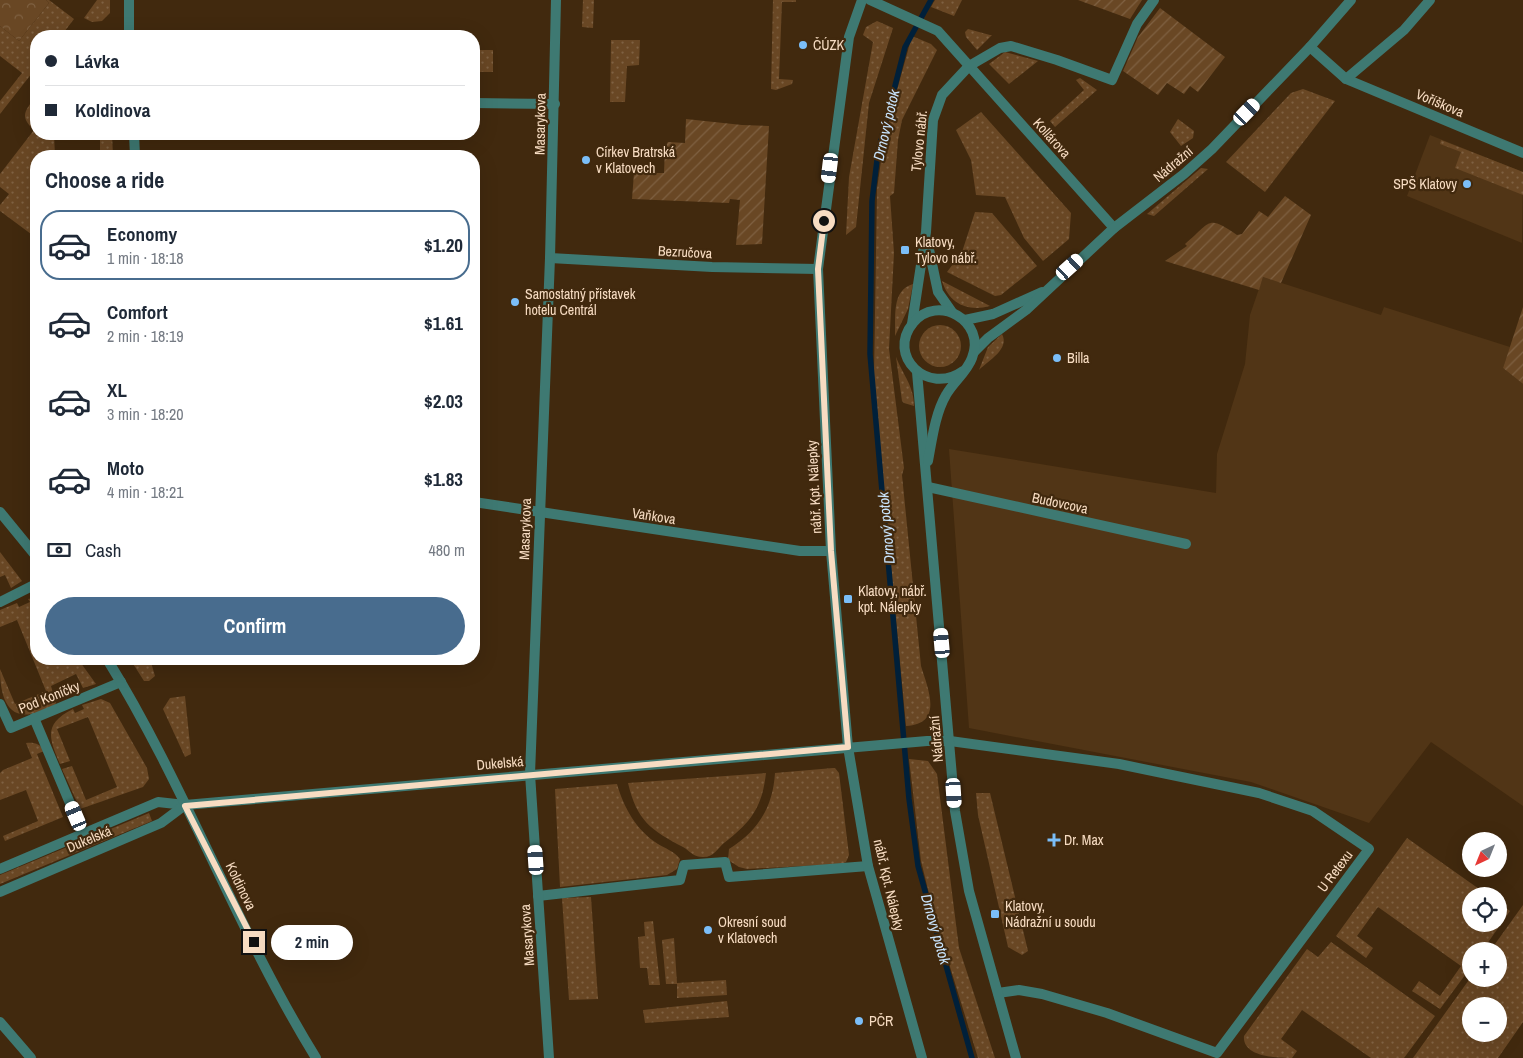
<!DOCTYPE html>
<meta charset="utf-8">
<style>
body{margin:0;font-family:"Archivo Narrow",sans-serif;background:#f2f2f3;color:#1f2937;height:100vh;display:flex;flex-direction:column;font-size:19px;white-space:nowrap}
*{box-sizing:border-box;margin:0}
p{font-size:16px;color:#747a83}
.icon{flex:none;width:28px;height:28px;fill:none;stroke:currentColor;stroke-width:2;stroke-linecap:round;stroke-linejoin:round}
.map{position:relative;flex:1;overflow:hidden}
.side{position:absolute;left:30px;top:150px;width:450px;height:515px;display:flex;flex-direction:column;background:#fff;border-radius:20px;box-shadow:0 5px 20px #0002}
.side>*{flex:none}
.hud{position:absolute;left:30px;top:30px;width:450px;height:110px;border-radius:20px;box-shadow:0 5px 20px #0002;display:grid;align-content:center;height:110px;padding:0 15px;background:#fff}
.needle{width:32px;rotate:223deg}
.controls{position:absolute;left:1462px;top:832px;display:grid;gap:10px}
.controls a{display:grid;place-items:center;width:45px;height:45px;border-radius:50%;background:#fff;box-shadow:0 5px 20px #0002;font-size:25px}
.end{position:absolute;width:22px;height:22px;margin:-11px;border:6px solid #f7dcc2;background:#111;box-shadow:0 0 0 2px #111}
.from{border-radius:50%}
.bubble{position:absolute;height:35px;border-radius:18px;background:#fff;box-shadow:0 5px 20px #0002;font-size:16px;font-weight:800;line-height:35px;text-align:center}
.car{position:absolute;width:15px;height:30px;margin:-15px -8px;border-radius:6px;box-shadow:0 0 4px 1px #0007;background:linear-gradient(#fff 24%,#345 0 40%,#fff 0 76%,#345 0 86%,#fff 0)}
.hud b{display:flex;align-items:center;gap:18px;height:48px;font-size:19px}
.hud b+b{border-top:1px solid #e0e1e3}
.hud i{width:12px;height:12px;background:#1f2937}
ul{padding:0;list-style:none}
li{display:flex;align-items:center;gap:15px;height:70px;margin:0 10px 8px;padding:0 5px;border:2px solid transparent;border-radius:20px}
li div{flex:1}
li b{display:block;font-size:19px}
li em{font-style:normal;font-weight:800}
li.on{border-color:#486c8e}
li>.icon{width:45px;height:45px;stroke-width:1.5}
h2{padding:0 15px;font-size:22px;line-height:60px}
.pay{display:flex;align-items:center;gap:12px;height:55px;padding:0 15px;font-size:19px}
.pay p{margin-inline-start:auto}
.primary-button{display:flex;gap:10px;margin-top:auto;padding:10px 15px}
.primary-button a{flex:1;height:58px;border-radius:30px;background:#486c8e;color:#fff;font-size:20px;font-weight:800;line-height:58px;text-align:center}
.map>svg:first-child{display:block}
.built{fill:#513516}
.grass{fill:url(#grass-dots);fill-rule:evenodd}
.park{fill:url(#park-crowns)}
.garden{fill:url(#garden-furrows)}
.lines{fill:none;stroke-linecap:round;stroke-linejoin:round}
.stream{stroke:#00203a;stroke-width:5.5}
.pedestrian{stroke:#3e7972;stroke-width:10}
.minor{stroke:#3e7972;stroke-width:10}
.tertiary{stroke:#3e7972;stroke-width:10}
.route{stroke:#f7dcc2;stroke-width:6}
.poi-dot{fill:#7bbef8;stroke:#41290e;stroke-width:2}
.labels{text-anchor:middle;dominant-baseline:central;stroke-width:4.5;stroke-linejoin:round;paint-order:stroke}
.poi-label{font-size:14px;fill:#f7dcc2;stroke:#41290e;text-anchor:start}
.street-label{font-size:14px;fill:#f7dcc2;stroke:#41290e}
.water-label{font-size:15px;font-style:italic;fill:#c9e4fd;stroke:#41290e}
</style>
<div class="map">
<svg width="1523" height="1058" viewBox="0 0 1523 1058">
<defs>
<pattern id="grass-dots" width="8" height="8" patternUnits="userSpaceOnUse" patternTransform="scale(1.25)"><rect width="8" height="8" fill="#694724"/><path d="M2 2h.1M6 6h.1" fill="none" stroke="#7f6142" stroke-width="1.8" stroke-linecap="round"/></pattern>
<pattern id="park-crowns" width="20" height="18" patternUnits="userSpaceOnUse" patternTransform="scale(1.25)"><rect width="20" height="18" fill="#694724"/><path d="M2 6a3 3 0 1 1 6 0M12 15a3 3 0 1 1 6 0" fill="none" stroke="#7f6142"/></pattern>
<pattern id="garden-furrows" width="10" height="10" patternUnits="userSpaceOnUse" patternTransform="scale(1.25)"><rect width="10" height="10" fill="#694724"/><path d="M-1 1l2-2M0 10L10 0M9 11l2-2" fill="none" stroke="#7f6142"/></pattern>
</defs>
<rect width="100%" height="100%" fill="#41290e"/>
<g class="built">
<polygon points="1430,135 1523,172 1522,243 1407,196"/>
<polygon points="1263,277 1381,315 1384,307 1510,347 1503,368 1523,384 1523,806 1431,742 1369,823 1251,782 969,728 949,449 1216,493 1217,454 1245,364 1250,315"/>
</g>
<g class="grass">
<polygon points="46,0 49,0 74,19 61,36 36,36 36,68 0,114 0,101 22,73 0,56 0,26 19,41 49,3"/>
<polygon points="97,0 110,0 110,13 102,21 92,22 84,18"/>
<polygon points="583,0 594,0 593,28 582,27"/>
<polygon points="773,0 796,0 796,2 782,2 779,79 793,80 792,84 776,90 771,89"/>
<polygon points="935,0 962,0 954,16 931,7"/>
<polygon points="877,21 893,28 869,103 856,227 846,235 849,177 873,42 863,35 866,27"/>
<polygon points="968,29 990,35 992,35 977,50 966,37 965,32"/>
<path d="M912,36L931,44L937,50L902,120L898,140L894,193L890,196L894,253L889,349L904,468L902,475L921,666C928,689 944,724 906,726L876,408L874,375L877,189L885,133Z"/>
<polygon points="611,40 640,40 639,65 627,66 625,102 610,102"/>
<polygon points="480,50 493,50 493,72 479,72"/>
<polygon points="1005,52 1038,61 1009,84 989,64"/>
<polygon points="1080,78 1097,90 1055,127 1050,121 1084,90 1076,80"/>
<polygon points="1303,89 1335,101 1265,192 1226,162 1291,93"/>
<path d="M36,96V134H54L55,156H36V234H31L0,211V205L9,194L0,187V174L34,130C19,116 25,111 36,96Z"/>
<polygon points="981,112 1071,213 1069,239 1043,261 1024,238 1005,197 976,195 971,160 956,130"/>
<polygon points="1178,119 1194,131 1193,138 1181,146 1170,132"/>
<polygon points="100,134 112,134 113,156 100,156"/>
<polygon points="1441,140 1523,172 1523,195 1455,168 1461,152 1440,144"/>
<polygon points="1201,168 1208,169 1154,216 1147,214"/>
<polygon points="975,212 992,213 1037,266 1001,295 995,296 947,272 962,252"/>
<path d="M942,281L990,306C968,312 949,304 942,281Z"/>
<path d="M913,284L908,309L895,336C896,318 891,290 913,284Z"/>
<circle cx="940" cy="346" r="21"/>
<path d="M1002,334C1010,349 989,360 979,370L988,347Z"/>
<path d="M896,357C903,375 914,386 914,406L904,403L902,401Z"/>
<polygon points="0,552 22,581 11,588 5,575 0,577"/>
<path d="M34,598L36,601V659H78L96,684L83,688L76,674L51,686L56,703L54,706C47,709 39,713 31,714C4,719 0,689 0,669L15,704L46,691L17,620L0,627V610L17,603L19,607L30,602L28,599Z"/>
<polygon points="130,659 150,659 155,676 149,681 144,681"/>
<polygon points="185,696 191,754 185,757 163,709 170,698"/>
<path d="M101,699L110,703L147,768L149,779L143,787L80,809L62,769L72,766L86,800L117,787L88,717L57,729L70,761L60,764C49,738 43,724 73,709L75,713L84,709L82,705Z"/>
<path d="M26,743C34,742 41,744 44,751L37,754L63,817L5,841L3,836L38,821L26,790L0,800V773L3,770L32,758Z"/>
<polygon points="909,759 928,761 937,774 959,948 995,1058 978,1058 935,918 921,861"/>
<path d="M833,768H835L839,773L849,855L846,862L841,864L747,869L739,867L728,860L729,849C758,831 773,807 775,773Z"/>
<path d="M766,773C762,808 751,822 724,843C717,849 714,857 703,857C693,857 690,851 683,847C651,830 637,821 628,783Z"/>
<path d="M617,784C624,808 636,830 658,844C666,849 674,851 680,859L677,869L667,875L560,887L555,789Z"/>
<polygon points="976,793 990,793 1028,951 1022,955 1008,947 978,815"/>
<polygon points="149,813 152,821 0,884 0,875"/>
<polygon points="1407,838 1489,896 1471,896 1471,924 1499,924 1499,903 1510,911 1482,951 1471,951 1471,967 1440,1009 1412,991 1419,981 1440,996 1461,966 1378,907 1357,936 1373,948 1366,958 1336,936"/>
<polygon points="591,897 598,999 569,1000 562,898"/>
<path d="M1523,905V1022L1498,1058H1413L1471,977L1499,979V951H1490ZM1471,1006H1499V1034H1471Z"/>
<polygon points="653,921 660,985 649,985 647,968 640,968 638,937 645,936 644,922"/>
<polygon points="674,938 677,983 726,980 727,995 677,998 677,984 666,984 662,940"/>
<path d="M1331,942L1435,1016L1404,1058H1371L1302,1010L1281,1039L1297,1051L1292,1058C1278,1058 1242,1057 1244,1036L1307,949L1318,957Z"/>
<polygon points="727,1001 729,1017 645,1023 643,1010"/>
</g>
<polygon class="park" points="0,0 46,0 49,3 19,41 0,26"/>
<g class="garden">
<polygon points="1078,0 1142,0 1130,19"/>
<polygon points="1160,8 1225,57 1198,92 1190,86 1184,94 1167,83 1158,95 1123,71 1138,37"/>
<polygon points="686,119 742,125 769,126 762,244 736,245 740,200 730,199 729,203 632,199 634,173 664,173 665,147 668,142 685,143"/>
<path d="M1285,196L1311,215L1281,283L1263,277L1259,290L1165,261L1187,246L1185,244C1211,222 1207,214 1237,235L1242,234L1259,211L1268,217Z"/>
<polygon points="1523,307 1523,384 1503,368"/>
</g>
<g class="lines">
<polyline class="stream" points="931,0 905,47 878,152 872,201 870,354 909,799 918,866 972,1058"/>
<polyline class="pedestrian" points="538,896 680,880 684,865 725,862 729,877 868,866"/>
<g class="minor">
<polyline points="129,0 129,36"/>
<polyline points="862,0 849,37 818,269 831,551 848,747 868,866 922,1058"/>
<polyline points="870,0 938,31 1114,228"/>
<polyline points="1310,47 1346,79 1523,153"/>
<polyline points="1346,79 1404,30 1430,0"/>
<polyline points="474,103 555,104"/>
<polyline points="134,134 135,156"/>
<polyline points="927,240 938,292 952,312"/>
<polyline points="550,258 712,267 818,269"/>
<polyline points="912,324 926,232 933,120 942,95 969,66 1000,48 1011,46 1057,60 1112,80 1137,24 1154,0"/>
<polyline points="928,487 1186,544"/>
<polyline points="474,502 800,551 831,551"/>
<polyline points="0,602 36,584"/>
<polyline points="0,704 11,728 121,682"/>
<polyline points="34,718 83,834"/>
<polyline points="0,869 158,802 185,805 927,741 950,741 1119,764 1259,793 1313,811 1369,849 1217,1053 1107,1013 1042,994 1019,990 998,993"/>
<polyline points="0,892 161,823 185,805"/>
<polyline points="0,1022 31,1058"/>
<polyline points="549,1058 530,774 550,258 556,0"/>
</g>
<g class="tertiary">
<polyline points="965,320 993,314 1042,292"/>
<polyline points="974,352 988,338 1026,310 1114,228 1184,174 1212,149 1310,47 1351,0"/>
<polyline points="917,372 955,811 969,891 1016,1058"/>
<path d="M928,461C932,440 935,414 946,395C953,382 967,372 972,358C987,321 937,293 913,323C886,356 928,396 963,371"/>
<polyline points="0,512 36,556"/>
<path d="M107,659C186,787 237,930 316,1058"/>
</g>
</g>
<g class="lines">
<polyline class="route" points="254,942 185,806 848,747 831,551 818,269 824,221"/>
</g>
<g class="poi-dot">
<circle cx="803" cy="45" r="5"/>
<circle cx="586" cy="160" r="5"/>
<circle cx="1467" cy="184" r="5"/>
<rect x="900" y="245" width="10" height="10" rx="2.5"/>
<circle cx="515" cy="302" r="5"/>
<circle cx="1057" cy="358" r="5"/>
<rect x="843" y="594" width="10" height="10" rx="2.5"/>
<path d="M1051.5 832.5h5v5h5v5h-5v5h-5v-5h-5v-5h5z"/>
<rect x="990" y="909" width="10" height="10" rx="2.5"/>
<circle cx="708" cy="930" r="5"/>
<circle cx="859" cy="1021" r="5"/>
</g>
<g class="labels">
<g class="poi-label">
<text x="813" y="45">ČÚZK</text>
<text x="596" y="152">Církev Bratrská<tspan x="596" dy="16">v Klatovech</tspan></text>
<text x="1457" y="184" text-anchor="end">SPŠ Klatovy</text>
<text x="915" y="242">Klatovy,<tspan x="915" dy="16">Tylovo nábř.</tspan></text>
<text x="525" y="294">Samostatný přístavek<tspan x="525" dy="16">hotelu Centrál</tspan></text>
<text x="1067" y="358">Billa</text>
<text x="858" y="591">Klatovy, nábř.<tspan x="858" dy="16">kpt. Nálepky</tspan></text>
<text x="1064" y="840">Dr. Max</text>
<text x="1005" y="906">Klatovy,<tspan x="1005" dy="16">Nádražní u soudu</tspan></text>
<text x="718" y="922">Okresní soud<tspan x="718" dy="16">v Klatovech</tspan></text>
<text x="869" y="1021">PČR</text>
</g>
<g class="street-label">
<text transform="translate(1440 103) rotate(23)">Voříškova</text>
<text transform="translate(540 124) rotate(-89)">Masarykova</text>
<text transform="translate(1052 138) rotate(48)">Kollárova</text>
<text transform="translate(919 141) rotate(-84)">Tylovo nábř.</text>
<text transform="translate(1173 164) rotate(-40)">Nádražní</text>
<text transform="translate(685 252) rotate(3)">Bezručova</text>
<text transform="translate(814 487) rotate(-93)">nábř. Kpt. Nálepky</text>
<text transform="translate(1060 503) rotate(12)">Budovcova</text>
<text transform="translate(654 516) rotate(9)">Vaňkova</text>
<text transform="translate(525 529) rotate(-88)">Masarykova</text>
<text transform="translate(49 697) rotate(-22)">Pod Koníčky</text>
<text transform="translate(936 739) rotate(-95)">Nádražní</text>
<text transform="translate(500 763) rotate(-5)">Dukelská</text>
<text transform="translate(89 839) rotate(-23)">Dukelská</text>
<text transform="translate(1335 871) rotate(-53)">U Retexu</text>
<text transform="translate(889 885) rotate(77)">nábř. Kpt. Nálepky</text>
<text transform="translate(241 886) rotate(64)">Koldinova</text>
<text transform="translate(527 935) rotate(-94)">Masarykova</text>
</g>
<g class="water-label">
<text transform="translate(886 125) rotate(-77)">Drnový potok</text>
<text transform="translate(886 528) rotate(-95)">Drnový potok</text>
<text transform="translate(936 929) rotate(74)">Drnový potok</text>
</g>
</g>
</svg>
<div class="controls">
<a><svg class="needle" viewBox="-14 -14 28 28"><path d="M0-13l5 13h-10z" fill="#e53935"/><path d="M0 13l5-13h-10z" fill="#747a83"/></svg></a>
<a><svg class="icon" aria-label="locate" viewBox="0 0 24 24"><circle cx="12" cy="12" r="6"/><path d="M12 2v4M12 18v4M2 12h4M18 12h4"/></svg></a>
<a>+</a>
<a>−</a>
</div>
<i class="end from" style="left:824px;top:221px"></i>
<i class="end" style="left:254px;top:942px"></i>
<div class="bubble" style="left:271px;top:925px;width:82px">2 min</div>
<i class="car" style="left:1247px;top:112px;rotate:44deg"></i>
<i class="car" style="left:830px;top:168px;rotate:187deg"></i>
<i class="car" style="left:1070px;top:267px;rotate:48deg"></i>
<i class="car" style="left:942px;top:643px;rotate:355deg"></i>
<i class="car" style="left:954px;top:793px;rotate:176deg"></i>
<i class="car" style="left:76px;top:816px;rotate:337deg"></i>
<i class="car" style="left:536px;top:860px;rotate:356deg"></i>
<div class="hud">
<b><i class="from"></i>Lávka</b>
<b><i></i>Koldinova</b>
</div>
<section class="side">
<h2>Choose a ride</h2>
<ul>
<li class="on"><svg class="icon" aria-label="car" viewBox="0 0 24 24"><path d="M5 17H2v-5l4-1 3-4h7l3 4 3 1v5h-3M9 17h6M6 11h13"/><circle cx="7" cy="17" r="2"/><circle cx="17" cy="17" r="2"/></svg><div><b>Economy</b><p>1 min · 18:18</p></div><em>$1.20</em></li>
<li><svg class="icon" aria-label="car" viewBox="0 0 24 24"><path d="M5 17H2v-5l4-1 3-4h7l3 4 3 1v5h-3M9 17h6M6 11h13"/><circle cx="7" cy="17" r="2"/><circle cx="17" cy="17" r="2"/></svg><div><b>Comfort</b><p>2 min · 18:19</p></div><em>$1.61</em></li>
<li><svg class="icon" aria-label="car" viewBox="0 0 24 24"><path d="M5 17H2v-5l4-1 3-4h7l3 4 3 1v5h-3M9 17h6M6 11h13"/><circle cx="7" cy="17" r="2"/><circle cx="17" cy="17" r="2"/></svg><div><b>XL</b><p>3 min · 18:20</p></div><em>$2.03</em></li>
<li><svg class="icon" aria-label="car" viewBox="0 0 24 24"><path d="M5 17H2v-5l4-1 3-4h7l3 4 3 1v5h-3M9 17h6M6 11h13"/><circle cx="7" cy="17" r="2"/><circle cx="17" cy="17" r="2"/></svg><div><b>Moto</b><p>4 min · 18:21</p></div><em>$1.83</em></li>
</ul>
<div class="pay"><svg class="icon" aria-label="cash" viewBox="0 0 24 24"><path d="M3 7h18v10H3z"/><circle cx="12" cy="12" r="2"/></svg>Cash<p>480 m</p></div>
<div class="primary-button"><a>Confirm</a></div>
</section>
</div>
